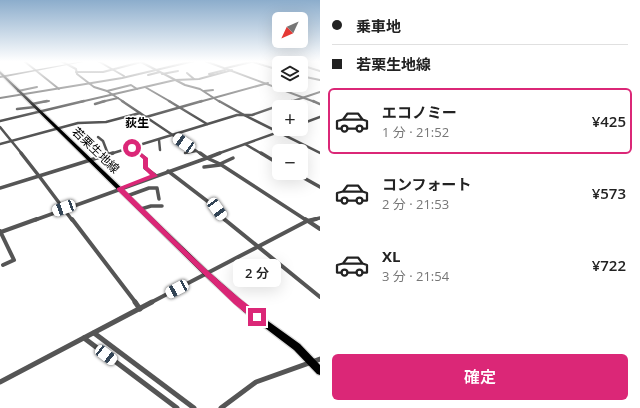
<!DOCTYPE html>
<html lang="ja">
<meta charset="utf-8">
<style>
body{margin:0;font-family:"Open Sans","Noto Sans JP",sans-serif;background:#f2f2f2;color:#222;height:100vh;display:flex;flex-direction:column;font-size:15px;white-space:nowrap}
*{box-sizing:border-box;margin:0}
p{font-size:13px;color:#767676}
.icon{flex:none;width:22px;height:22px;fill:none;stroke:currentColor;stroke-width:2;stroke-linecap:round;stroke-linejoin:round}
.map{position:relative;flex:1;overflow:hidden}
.sheet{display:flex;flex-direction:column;background:#fff;width:320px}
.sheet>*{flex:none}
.hud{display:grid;align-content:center;height:88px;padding:0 12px;background:#fff}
.needle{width:26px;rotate:226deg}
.controls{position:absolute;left:272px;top:12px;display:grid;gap:8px}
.controls a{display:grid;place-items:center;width:36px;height:36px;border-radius:6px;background:#fff;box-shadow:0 4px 16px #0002;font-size:20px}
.end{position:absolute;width:18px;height:18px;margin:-9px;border:5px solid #db2777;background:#fff;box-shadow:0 0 0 2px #fff}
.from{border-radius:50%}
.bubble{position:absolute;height:28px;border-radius:6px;background:#fff;box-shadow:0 4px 16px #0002;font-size:13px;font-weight:600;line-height:28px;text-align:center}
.car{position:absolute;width:12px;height:24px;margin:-12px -6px;border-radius:5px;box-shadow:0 0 3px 1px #0007;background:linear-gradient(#fff 24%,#345 0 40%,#fff 0 76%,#345 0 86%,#fff 0)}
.hud b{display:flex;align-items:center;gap:14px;height:38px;font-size:15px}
.hud b+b{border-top:1px solid #e0e0e0}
.hud i{width:10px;height:10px;background:#222}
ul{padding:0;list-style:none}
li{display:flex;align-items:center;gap:12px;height:66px;margin:0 8px 6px;padding:0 4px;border:2px solid transparent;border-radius:6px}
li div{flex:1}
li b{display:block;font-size:15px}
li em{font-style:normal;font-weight:600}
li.selected{border-color:#db2777}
li>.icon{width:36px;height:36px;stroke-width:1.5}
.action{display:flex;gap:8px;margin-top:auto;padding:8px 12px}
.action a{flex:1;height:46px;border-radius:6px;background:#db2777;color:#fff;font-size:16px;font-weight:600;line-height:46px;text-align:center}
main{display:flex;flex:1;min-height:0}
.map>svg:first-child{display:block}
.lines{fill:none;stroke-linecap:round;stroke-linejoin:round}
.primary-casing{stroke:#dbdbdb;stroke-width:2.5}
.street-far4{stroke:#555;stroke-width:2}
.street-far3{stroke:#555;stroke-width:2.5}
.street-far2{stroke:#555;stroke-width:3.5}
.street-far1{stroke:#555;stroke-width:4}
.street{stroke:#555;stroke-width:5}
.secondary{fill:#222;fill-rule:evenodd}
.primary{fill:#000;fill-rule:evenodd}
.route{fill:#db2777}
.labels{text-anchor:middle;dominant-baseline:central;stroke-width:3;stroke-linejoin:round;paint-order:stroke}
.far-quarter-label{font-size:12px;font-weight:bold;fill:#000;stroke:#fff}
.street-label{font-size:12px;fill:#000;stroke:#fff}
</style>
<main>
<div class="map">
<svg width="320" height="408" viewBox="0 0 320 408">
<rect width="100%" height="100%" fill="#fff"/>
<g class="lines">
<defs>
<polygon id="primary" points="0,71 208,271 250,308 300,344 320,365 320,375 317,374 294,350 244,312 204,275 0,74"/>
</defs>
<use href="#primary" class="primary-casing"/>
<g class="street-far4">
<polyline points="24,61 59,89"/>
<polyline points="61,61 76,69 77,74 94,87 107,91 124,102"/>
<polyline points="98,61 124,76"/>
<polyline points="139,61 185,85 200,89 220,102"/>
<polyline points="205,61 315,102"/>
<polyline points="250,61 279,70"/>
<polyline points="289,61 295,63"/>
<polyline points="301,65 320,71"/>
<polyline points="226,68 251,62"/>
<polyline points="76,72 103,72 141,62"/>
<polyline points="187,73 194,79"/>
<polyline points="162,74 178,71"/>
<polyline points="148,75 160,72"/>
<polyline points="213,75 209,74 225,70"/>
<polyline points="301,76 320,80"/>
<polyline points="145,87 171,102"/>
<polyline points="18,91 37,87"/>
<polyline points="107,91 131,85 137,89"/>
<polyline points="204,91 213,90"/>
<polyline points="0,98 122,78 194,61"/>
<polyline points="42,102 49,101"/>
<polyline points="80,102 175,80 199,79 232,70"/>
<polyline points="101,102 118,98"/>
<polyline points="199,102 268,83"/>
<polyline points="290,102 320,92"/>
</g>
<g class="street-far3">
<polyline points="122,101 201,154"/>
<polyline points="169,101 207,124"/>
<polyline points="219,101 244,115 252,115 292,101"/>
<polyline points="313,101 320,104"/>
<polyline points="32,104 47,101"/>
<polyline points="95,104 105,101"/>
<polyline points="17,109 35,107"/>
<polyline points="146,117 202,101"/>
<polyline points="0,121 84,101"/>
<polyline points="301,124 320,117"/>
<polyline points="0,127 22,154"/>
<polyline points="98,137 103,141 108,154"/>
<polyline points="159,140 160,150"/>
<polyline points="0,144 78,123 106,122 140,113"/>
<polyline points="245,144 262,154"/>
<polyline points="133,148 140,154"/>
<polyline points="185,153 196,151"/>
<polyline points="110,154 237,115 244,115 320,153"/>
<polyline points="217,154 287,129"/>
</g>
<g class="street-far2">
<polyline points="21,153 39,176 113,153"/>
<polyline points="107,153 108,155"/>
<polyline points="139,153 146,159 145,168 155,175"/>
<polyline points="200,153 207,158 220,153"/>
<polyline points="261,153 279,164"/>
<polyline points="220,164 233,158"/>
<polyline points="204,167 220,165"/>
<polyline points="168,171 215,207 225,220"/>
<polyline points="295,173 320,187"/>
<polyline points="0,188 39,176 72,220"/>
<polyline points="127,196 149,188 157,188 159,199"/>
<polyline points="141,209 151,206 162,206"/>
<polyline points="35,220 207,158 220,164 306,220"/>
<polyline points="312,220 320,218"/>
</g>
<g class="street-far1">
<polyline points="72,219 136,303"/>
<polyline points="224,219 320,297"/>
<polyline points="305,219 320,229"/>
<polyline points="0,231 14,260 3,265"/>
<polyline points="1,232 37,219"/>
<polyline points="150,303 307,221 316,219"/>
</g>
<g class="street">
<polyline points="135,302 140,309"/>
<polyline points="94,333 194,408"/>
<polyline points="84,338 177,408"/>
<polyline points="0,382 152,302"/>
<polyline points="221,408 256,382 320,359"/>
</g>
<polygon class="secondary" points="84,61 88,61 0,78 0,76"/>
<use href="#primary" class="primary"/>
</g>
<linearGradient id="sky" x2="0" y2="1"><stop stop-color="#8cadcc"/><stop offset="0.52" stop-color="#fff"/><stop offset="1" stop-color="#fff" stop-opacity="0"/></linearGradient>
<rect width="320" height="118" fill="url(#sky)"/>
<path class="route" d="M132,146L148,158V167L158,176L124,189C168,232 211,278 260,314L262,317L260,320H254L234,304L117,190V188L150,175L143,168V159L130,148Z"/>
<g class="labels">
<g class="far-quarter-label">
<text x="137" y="122">荻生</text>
</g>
<g class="street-label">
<text transform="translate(96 150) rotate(44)">若栗生地線</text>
</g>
</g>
</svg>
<div class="controls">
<a><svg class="needle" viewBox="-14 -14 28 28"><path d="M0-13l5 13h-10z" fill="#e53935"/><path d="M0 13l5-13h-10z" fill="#767676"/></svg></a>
<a><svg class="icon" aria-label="layers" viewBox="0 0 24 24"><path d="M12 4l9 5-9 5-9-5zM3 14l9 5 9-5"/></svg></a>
<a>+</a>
<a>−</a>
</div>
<i class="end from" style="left:132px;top:148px"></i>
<i class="end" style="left:257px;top:317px"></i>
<div class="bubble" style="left:233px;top:259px;width:48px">2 分</div>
<i class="car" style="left:184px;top:143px;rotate:304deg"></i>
<i class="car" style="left:64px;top:208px;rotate:250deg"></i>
<i class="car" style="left:217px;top:209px;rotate:144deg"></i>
<i class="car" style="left:177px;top:289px;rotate:242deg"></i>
<i class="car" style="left:106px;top:355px;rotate:128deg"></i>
</div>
<section class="sheet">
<div class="hud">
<b><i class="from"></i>乗車地</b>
<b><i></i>若栗生地線</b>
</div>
<ul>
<li class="selected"><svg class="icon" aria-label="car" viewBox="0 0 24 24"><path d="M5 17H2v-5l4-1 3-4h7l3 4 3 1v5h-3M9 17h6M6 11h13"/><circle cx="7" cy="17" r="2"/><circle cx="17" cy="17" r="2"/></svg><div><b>エコノミー</b><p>1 分 · 21:52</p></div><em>¥425</em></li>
<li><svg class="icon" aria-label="car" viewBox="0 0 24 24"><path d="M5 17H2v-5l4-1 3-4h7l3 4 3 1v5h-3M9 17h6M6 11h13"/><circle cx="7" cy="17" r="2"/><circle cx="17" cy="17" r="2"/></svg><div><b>コンフォート</b><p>2 分 · 21:53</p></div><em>¥573</em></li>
<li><svg class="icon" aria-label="car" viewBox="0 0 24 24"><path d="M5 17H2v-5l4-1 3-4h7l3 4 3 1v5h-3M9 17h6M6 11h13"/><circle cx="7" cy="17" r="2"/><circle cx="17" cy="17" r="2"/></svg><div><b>XL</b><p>3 分 · 21:54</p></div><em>¥722</em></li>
</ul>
<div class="action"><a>確定</a></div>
</section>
</main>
